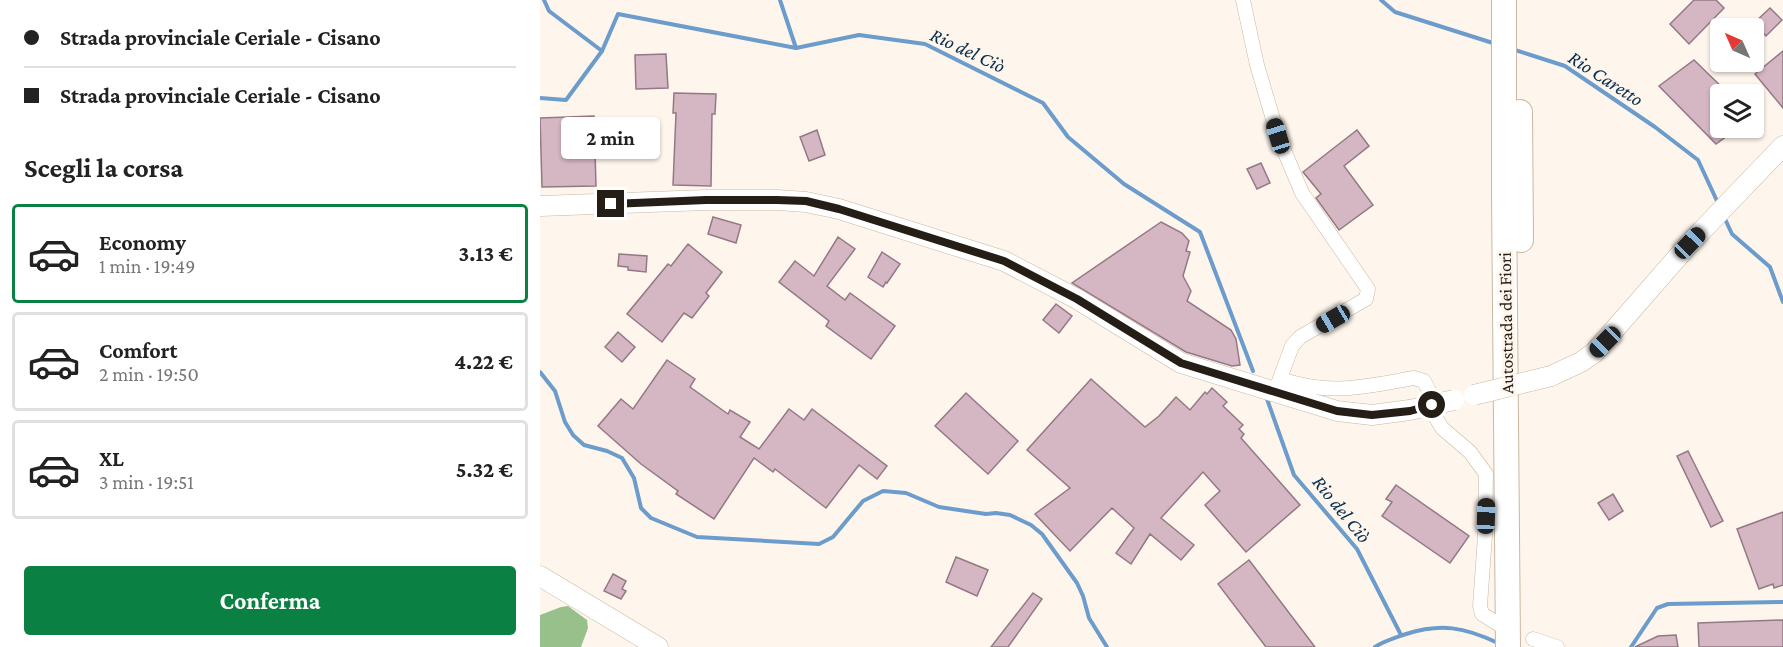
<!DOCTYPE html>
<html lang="it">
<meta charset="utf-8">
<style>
body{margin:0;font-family:"Crimson Pro",serif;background:#f2f2f2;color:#222;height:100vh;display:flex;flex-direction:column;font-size:22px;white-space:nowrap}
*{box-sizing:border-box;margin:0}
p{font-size:20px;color:#767676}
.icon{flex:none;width:33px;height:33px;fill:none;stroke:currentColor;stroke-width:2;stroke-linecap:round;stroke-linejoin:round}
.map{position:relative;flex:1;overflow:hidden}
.drawer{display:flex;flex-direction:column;background:#fff;width:540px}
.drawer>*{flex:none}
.hud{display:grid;align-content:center;height:132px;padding:0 24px;background:#fff}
.needle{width:39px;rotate:315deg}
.tools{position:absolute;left:1170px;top:18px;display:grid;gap:12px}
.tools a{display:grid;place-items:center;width:54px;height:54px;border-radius:6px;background:#fff;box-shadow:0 2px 4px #0004;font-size:30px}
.end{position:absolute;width:27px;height:27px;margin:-14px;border:8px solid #251e16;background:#fff;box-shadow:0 0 0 3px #fff}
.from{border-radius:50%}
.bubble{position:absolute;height:42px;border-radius:6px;background:#fff;box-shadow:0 2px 4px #0004;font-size:20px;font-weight:700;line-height:42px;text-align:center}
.car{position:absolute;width:18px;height:36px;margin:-18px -9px;border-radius:8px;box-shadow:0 0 4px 2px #0007;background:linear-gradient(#222 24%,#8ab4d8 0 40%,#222 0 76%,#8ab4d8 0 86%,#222 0)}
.hud b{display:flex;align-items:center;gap:21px;height:57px;font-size:22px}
.hud b+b{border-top:2px solid #e0e0e0}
.hud i{width:15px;height:15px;background:#222}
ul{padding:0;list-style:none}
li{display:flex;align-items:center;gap:18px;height:99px;margin:0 12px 9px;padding:0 12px;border:3px solid #e0e0e0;border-radius:6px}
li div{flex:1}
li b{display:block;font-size:22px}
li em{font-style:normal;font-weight:700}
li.selected{border-color:#0b8043}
li>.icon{width:54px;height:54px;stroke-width:1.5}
h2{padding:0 24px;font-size:27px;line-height:72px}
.button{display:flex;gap:12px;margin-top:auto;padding:12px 24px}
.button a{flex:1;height:69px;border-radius:6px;background:#0b8043;color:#fff;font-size:24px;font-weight:700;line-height:69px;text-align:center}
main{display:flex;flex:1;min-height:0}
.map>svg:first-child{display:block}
.forest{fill:#98c08a}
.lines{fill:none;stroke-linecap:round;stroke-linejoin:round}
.stream{stroke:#6c9ccb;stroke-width:4}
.building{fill:#d5b7c4;stroke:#947885;stroke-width:1.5}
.street-casing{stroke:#c9b7a0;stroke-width:15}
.secondary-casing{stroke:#c9b7a0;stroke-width:21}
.highway-casing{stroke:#c9b7a0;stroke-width:26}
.street{stroke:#fff;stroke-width:14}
.secondary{stroke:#fff;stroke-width:20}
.highway{stroke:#fff;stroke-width:24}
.secondary-bridge-casing{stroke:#c9b7a0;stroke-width:21;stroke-linecap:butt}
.secondary-bridge{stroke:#fff;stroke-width:20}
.route{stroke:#251e16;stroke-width:8}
.labels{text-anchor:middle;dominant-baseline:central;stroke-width:6;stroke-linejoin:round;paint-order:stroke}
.street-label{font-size:18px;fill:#251e16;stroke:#fef6ed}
.water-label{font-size:20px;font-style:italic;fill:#092f4e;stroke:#fef6ed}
</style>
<main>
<section class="drawer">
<div class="hud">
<b><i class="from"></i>Strada provinciale Ceriale - Cisano</b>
<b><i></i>Strada provinciale Ceriale - Cisano</b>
</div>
<h2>Scegli la corsa</h2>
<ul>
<li class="selected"><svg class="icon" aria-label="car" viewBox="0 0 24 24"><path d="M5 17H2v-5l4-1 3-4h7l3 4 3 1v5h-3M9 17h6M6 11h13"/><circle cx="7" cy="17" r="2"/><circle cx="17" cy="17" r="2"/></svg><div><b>Economy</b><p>1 min · 19:49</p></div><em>3.13 €</em></li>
<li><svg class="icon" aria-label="car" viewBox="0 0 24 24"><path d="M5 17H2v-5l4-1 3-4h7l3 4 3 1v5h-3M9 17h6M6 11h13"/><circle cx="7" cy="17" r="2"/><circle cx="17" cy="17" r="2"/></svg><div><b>Comfort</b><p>2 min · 19:50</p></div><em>4.22 €</em></li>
<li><svg class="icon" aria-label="car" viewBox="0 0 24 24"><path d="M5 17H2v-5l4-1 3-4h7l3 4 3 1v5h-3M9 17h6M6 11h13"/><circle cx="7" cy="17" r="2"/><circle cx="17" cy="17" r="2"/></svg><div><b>XL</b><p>3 min · 19:51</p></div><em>5.32 €</em></li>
</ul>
<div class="button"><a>Conferma</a></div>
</section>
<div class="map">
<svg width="1243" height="647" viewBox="0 0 1243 647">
<rect width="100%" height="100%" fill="#fef6ed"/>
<polygon class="forest" points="28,606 47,620 48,628 41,647 0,647 0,615 21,607"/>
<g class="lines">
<g class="stream">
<polyline points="4,0 9,11 62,51"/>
<polyline points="240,0 256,48"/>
<polyline points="841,0 855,12 956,44"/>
<polyline points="972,49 1025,66 1115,127 1158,160 1177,201"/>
<polyline points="0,98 26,100 62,51 78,14 256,48 319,35 385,44 503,103 528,137 584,184 660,232 713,371"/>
<polyline points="1185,219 1192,234 1230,267 1243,302"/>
<polyline points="0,372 15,391 25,422 33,435 44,445 67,451 82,458 94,478 101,508 111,518 157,537 279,544 293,537 323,501 343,491 366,493 399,507 446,514 456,513 470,515 491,525 502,534 537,583 543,596 549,618 567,647"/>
<polyline points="727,399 754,475 817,549 861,635"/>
<path d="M835,647C844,641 855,638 866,634C901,623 924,627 958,643"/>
<polyline points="1091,647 1117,608 1128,604 1243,602"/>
</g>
</g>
<g class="building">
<polygon points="1154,0 1176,0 1184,8 1149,44 1130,24"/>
<polygon points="1230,8 1242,20 1226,36 1214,23"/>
<polygon points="1243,51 1243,108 1215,74"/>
<polygon points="126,54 128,88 96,89 95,55"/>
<polygon points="1154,60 1189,94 1180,94 1180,128 1198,128 1176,144 1119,86"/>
<polygon points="134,93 176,94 175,114 172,114 171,186 133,185 136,113 133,113"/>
<polygon points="54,116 56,186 2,187 0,118"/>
<polygon points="277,130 285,155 269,161 260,137"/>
<polygon points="817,130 829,146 804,166 833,205 799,230 776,198 781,194 763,172"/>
<polygon points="721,163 730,183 717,189 707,169"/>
<polygon points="173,217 201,225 196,243 168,234"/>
<polygon points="621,222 642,233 649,241 646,251 650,252 643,276 651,291 647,301 691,330 696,339 700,365 692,366 646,352 532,283"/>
<polygon points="298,237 315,249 287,286 305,300 310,293 355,326 331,359 286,326 289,321 239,282 255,261 274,276"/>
<polygon points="148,244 182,272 166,293 169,296 152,318 144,313 122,342 87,314 128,264 131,266"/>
<polygon points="342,252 360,264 347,283 346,282 343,287 328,277"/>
<polygon points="79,254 107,256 106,272 88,270 88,267 78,266"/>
<polygon points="516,304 532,316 519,333 503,320"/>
<polygon points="78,332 95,347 82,362 65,347"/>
<polygon points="127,360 155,379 150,387 188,414 190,410 210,422 200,437 219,449 249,409 264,420 272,409 347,466 337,479 319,465 286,508 235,469 233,472 214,458 174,519 136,494 138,491 101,464 58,426 81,399 93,409"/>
<polygon points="551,379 605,427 619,416 636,397 650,410 665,392 667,394 672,388 687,402 683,406 703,425 699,429 704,434 701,438 760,505 706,552 665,505 680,491 663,472 621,518 654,545 641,560 610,534 591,564 576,553 594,528 572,508 530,551 495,514 530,488 487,450"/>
<polygon points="426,393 478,441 448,474 395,426"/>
<polygon points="1148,451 1183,521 1171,527 1137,456"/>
<polygon points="856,485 929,536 910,563 842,516 852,502 846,499"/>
<polygon points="1073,494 1083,511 1069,520 1058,503"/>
<polygon points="1243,512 1243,585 1234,588 1233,584 1219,589 1197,529"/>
<polygon points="416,557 448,570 437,596 406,582"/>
<polygon points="709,560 775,647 726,647 678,584"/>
<polygon points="73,574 86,581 82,589 86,591 81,599 64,591"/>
<polygon points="493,593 502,599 468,647 451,647"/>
<polygon points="1243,620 1243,647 1159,647 1158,623"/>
<polygon points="1136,635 1138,647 1095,647 1118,636"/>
</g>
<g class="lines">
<defs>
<g id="street">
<polyline points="703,0 717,65 738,136 762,193 828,289 826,299 760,337 752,346 735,392"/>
<path d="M740,379C792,396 822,387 874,378L884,381L889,391L896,418L902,428L930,452L946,474L945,536L940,606L942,614L960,625"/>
<polyline points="993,639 1017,647"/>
</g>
<g id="secondary">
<polyline points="0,206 166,200 237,200 266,202 299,209 464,261 537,299 641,363 797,411 832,415 870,410"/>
<polyline points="1011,376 1041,362 1054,353 1150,243 1243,146"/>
<polyline points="0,576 118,647"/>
</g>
<g id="highway">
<polyline points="964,0 964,194 968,647"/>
<polyline points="980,112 981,240"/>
</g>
</defs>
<use href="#street" class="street-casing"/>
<use href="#secondary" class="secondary-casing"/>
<use href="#highway" class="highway-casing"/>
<use href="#street" class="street"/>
<use href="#secondary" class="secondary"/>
<use href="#highway" class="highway"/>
<defs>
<g id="secondary-bridge">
<polyline points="934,395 1011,376"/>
<polyline points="870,410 914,400"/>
</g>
</defs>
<use href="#secondary-bridge" class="secondary-bridge-casing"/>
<use href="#secondary-bridge" class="secondary-bridge"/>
</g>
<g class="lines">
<polyline class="route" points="71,204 166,200 237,200 266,201 299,209 464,261 537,299 641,363 797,411 832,415 870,411 892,405"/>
</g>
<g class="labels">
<g class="street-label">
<text transform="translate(966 323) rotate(-91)">Autostrada dei Fiori</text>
</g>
<g class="water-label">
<text transform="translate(428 50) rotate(25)">Rio del Ciò</text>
<text transform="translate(1066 78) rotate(33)">Rio Caretto</text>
<text transform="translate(802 509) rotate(51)">Rio del Ciò</text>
</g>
</g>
</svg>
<div class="tools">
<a><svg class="needle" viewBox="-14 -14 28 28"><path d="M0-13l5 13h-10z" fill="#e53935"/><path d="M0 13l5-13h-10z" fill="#767676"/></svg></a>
<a><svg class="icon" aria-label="layers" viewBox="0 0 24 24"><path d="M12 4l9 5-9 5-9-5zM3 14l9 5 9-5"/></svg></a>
</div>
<i class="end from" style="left:892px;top:405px"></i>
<i class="end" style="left:71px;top:204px"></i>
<div class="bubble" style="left:21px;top:117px;width:99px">2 min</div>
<i class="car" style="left:738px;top:136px;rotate:343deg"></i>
<i class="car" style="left:1150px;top:243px;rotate:44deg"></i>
<i class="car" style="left:793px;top:319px;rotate:240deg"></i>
<i class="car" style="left:1065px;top:342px;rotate:225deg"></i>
<i class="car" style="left:946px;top:516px;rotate:2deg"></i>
</div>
</main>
